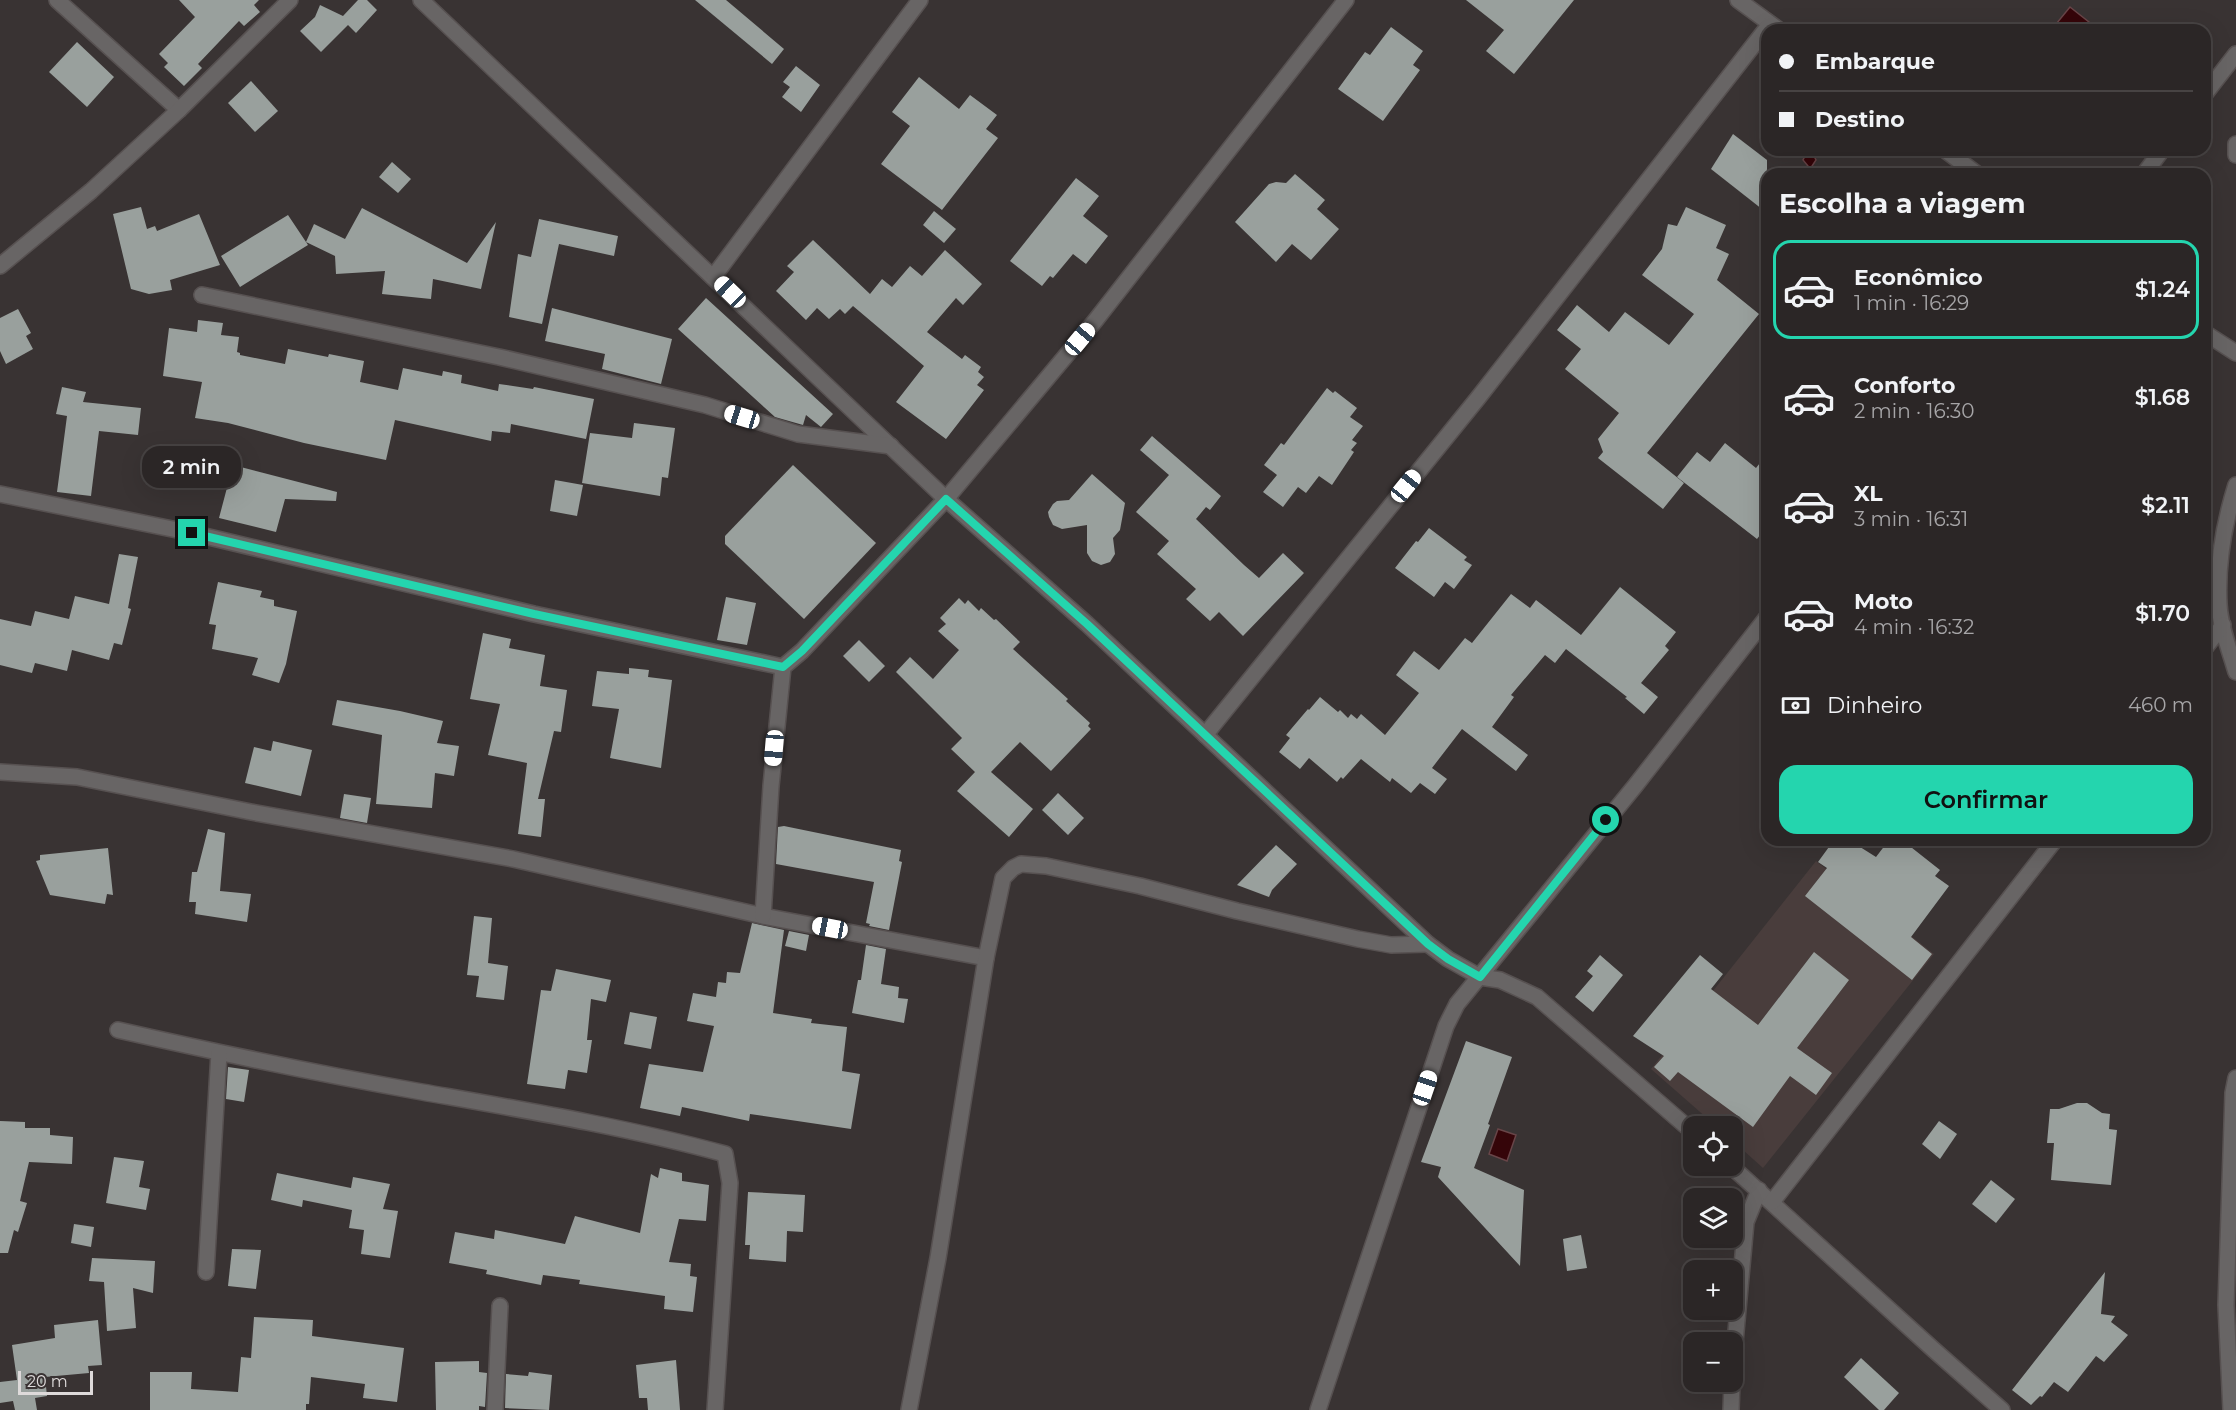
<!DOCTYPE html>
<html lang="pt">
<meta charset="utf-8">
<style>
body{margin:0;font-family:Montserrat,sans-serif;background:#373232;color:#f1f3f6;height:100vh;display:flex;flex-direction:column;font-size:22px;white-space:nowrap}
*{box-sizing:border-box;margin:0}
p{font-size:20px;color:#a6a5a7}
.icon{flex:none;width:33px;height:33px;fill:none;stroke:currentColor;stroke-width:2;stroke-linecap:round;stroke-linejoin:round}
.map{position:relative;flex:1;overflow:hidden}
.sheet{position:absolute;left:1761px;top:168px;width:450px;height:678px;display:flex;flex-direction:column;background:#2b2626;border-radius:18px;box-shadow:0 6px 24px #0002,0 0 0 2px #474343}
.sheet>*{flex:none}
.top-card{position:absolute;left:1761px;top:24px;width:450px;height:132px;border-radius:18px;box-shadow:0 6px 24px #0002,0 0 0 2px #474343;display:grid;align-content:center;height:132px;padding:0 18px;background:#2b2626}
.buttons{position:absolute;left:1683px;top:1116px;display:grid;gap:12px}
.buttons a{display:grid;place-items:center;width:60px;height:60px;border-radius:12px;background:#2b2626;box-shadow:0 6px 24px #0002,0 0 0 2px #474343;font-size:30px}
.scale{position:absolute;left:18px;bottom:15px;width:75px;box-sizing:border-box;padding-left:6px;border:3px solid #dedada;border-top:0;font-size:16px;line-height:21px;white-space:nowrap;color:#dedada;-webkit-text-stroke:4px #393333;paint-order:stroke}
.end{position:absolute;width:27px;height:27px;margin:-14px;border:8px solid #24d5ae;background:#111;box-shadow:0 0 0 3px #111}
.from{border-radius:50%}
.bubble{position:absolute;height:42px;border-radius:18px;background:#2b2626;box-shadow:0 6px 24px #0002,0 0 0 2px #474343;font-size:20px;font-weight:600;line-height:42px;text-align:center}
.car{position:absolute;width:18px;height:36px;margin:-18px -9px;border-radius:8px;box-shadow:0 0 4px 2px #0007;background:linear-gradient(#fff 24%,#345 0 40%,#fff 0 76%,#345 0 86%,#fff 0)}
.top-card b{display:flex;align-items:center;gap:21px;height:57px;font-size:22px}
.top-card b+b{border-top:2px solid #474343}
.top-card i{width:15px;height:15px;background:#f1f3f6}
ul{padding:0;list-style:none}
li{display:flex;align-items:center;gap:18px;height:99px;margin:0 12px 9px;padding:0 6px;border:3px solid transparent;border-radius:18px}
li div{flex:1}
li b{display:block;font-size:22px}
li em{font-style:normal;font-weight:600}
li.active{border-color:#24d5ae}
li>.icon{width:54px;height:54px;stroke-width:1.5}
h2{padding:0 18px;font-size:27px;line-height:72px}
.pay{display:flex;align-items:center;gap:15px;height:66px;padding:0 18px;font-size:22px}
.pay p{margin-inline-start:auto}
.primary-button{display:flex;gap:12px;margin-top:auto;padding:12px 18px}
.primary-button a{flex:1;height:69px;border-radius:18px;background:#24d5ae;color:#111;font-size:24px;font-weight:600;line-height:69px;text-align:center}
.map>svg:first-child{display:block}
.built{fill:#493d3c}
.water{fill:#350509;stroke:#684548;stroke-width:1.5}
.building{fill:#99a09d}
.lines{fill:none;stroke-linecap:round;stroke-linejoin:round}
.minor-casing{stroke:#575151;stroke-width:18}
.minor{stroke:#686565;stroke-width:15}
.route{stroke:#24d5ae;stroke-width:8}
</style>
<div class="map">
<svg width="2236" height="1410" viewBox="0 0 2236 1410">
<rect width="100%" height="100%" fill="#393333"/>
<polygon class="built" points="1816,861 1934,954 1763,1168 1733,1141 1732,1126 1716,1126 1651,1069"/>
<g class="water">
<polygon points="2070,7 2099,30 2064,30 2056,24"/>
<polygon points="1806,154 1813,154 1816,160 1812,166 1823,174 1802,174 1808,166 1803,160"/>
<polygon points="1498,1129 1516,1135 1507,1161 1489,1154"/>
</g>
<g class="building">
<polygon points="179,0 259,0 254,5 260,12 244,26 239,21 198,64 202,68 184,86 164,67 168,63 159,54 195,17"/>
<polygon points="358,0 367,0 377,10 356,33 348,25 321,52 300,31 315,17 320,5 343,16"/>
<polygon points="695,0 726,0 784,49 772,64"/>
<polygon points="1466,0 1574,0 1514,74 1486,51 1504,30"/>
<polygon points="1391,27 1423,51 1413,65 1420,70 1383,121 1338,89 1365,52 1370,55"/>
<polygon points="77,42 114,77 87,107 49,72"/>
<polygon points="796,66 820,85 801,112 782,97 790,87 783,82"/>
<polygon points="919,77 959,109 970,95 997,115 986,129 998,138 942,210 881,164 910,126 892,112"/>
<polygon points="251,81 278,111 255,132 228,103"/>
<polygon points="1733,134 1767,160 1767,213 1711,169"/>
<polygon points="392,162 411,179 398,193 379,177"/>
<polygon points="1295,174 1325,200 1317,209 1339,229 1311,260 1292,244 1276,262 1235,222 1269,184 1276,182 1286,183"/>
<polygon points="1076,178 1099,196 1083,216 1108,236 1086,264 1073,254 1053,278 1050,276 1042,286 1010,261"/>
<polygon points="141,207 147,229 155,226 157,231 199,214 220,265 170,280 172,290 149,294 131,289 113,214"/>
<polygon points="1686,207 1726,225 1716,248 1729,254 1717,280 1759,314 1647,453 1684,483 1663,509 1598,458 1603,452 1598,439 1619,413 1565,369 1581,349 1557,330 1577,305 1609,332 1625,312 1669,345 1694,314 1642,275 1662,249 1668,224 1677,226"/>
<polygon points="362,208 467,263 496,222 481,289 433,279 431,299 382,294 385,271 336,274 335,256 306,242 308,245 240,287 221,256 288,215 306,242 314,224 345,239"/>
<polygon points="934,211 956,229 944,243 923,225"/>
<polygon points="539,219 618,236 614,256 559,244 542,324 509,317 518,254 531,257"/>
<polygon points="813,240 870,294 882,279 892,287 910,266 922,276 945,250 982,284 963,305 956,298 927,332 962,359 965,355 981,367 978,372 984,377 977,385 984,390 946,439 896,402 924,366 853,306 845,314 840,309 829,319 817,308 806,320 776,291 794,272 787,266"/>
<polygon points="706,298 833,414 821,427 806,415 803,425 775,417 678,329"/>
<polygon points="552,308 672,339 661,384 602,369 605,354 545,341"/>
<polygon points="18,309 31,333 26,336 33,349 6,364 0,351 0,318"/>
<polygon points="198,320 223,323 221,335 239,337 237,352 240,353 240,355 285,364 288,349 328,357 329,354 364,361 360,382 398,390 403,368 442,376 443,371 462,375 461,383 498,391 499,384 533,389 534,387 594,399 586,439 511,424 510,433 492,431 491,441 395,420 386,460 304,443 228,423 195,418 202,382 163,376 169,328 197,332"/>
<polygon points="62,387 86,392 83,402 141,408 138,435 99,431 91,496 57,492 67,416 56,414"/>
<polygon points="1327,388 1333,393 1335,391 1357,408 1350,417 1363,426 1352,440 1357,443 1351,450 1354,452 1332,485 1319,476 1306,493 1298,487 1283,507 1263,492 1277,475 1264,465 1281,443 1284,445"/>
<polygon points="634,423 675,428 668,478 662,477 660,496 582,483 590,433 632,438"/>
<polygon points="1152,436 1221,496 1210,510 1206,507 1196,519 1244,565 1259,578 1283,553 1304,573 1243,636 1219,612 1210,621 1186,599 1196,589 1157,554 1169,541 1136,512 1169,475 1140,450"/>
<polygon points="1725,443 1756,468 1767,454 1767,526 1757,539 1677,477 1697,452 1710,462"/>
<polygon points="233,465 337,492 336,501 285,499 276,532 219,518"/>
<polygon points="793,465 876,543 804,619 725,544 725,536"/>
<polygon points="1092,474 1125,503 1120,530 1113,538 1115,554 1110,562 1101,565 1092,561 1087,553 1087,525 1062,529 1053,525 1049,517 1048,512 1053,504 1057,501 1069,500"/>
<polygon points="555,480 583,485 577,516 550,511"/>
<polygon points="1429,528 1467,557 1464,560 1472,565 1454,589 1445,582 1434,597 1395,568 1416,541 1418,542"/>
<polygon points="119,554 138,557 128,608 131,609 122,645 114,643 109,660 72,650 67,671 35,663 32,673 0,665 0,619 31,626 35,611 69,619 75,596 109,604"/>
<polygon points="218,582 262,591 260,597 274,600 274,606 297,611 286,664 279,683 252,675 258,658 212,649 216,625 209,624"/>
<polygon points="1620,587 1676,632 1665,646 1669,650 1641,683 1658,697 1644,714 1625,698 1627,697 1566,649 1555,663 1545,655 1511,695 1514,697 1492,727 1528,755 1516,771 1462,729 1432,768 1447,779 1435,794 1420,783 1411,793 1392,778 1390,782 1361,759 1343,779 1341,777 1337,782 1309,758 1300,769 1279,752 1290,738 1286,735 1308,709 1309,710 1320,697 1338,712 1340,710 1348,718 1351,714 1357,719 1361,714 1385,735 1419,693 1396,675 1414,651 1439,670 1465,638 1472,643 1511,594 1530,608 1536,600 1581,635"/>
<polygon points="726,597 756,603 747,645 717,640"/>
<polygon points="959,598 965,604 968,600 979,611 981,608 994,620 996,619 1020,642 1013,649 1068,699 1066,701 1090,723 1088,726 1091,729 1051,771 1020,742 991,772 1033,809 1009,837 957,791 975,772 951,749 962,738 896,672 910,657 933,679 959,650 938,631 946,624 940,618"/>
<polygon points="483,633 511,639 509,648 545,655 540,686 567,690 561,732 554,731 538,799 545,799 541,837 518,834 527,763 488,755 500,704 470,699"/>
<polygon points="859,640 885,666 869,682 843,656"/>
<polygon points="629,668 649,670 648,677 672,680 661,768 610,758 619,709 592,706 597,671 629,674"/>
<polygon points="337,700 400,711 443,721 437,743 459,746 454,776 435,773 432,808 376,804 382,735 332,725"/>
<polygon points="273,741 312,750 301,796 245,783 254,747 271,751"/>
<polygon points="1058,793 1084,818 1068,835 1042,810"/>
<polygon points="344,794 371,798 367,823 340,818"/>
<polygon points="784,826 901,850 899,861 902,862 889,930 869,926 870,924 866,923 874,882 776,864 778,827"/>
<polygon points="208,829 225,833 220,891 251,894 247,922 195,914 196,902 189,902 192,872 197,872"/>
<polygon points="1834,840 1849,840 1876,857 1889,840 1902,840 1940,870 1935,876 1949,886 1911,937 1932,954 1912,980 1805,896 1827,868 1818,862"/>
<polygon points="1276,845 1297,864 1272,890 1269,897 1237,885"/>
<polygon points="108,848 113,895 107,894 105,904 50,895 36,861 40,860 40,855"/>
<polygon points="474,916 492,918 488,963 508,966 504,1000 476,997 479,976 467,975"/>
<polygon points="752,923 784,930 773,1013 812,1019 811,1023 847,1027 842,1071 860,1074 851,1129 750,1114 749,1121 682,1107 680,1116 640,1108 649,1064 703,1072 714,1026 687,1021 693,993 716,997 718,982 726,983 727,972 740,973"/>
<polygon points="789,931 809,935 806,951 785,946"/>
<polygon points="866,945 886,949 881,984 899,987 898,998 908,999 904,1023 852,1013 858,980 861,980"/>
<polygon points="1814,952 1849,980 1797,1048 1832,1073 1816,1095 1790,1076 1753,1127 1678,1072 1670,1081 1654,1067 1664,1056 1633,1036 1700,955 1723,974 1711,989 1758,1025"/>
<polygon points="1600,955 1623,975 1593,1012 1575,997 1593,976 1587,971"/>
<polygon points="556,969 611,980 606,1002 591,999 587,1040 592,1040 587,1073 568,1070 565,1089 527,1084 541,990 551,991"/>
<polygon points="630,1012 657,1017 651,1049 624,1044"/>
<polygon points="1466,1041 1512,1057 1488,1124 1490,1125 1474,1168 1524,1190 1520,1266 1438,1177 1441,1167 1421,1162"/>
<polygon points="228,1067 249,1070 244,1102 226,1099"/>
<polygon points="2077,1103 2087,1103 2102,1113 2110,1114 2109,1129 2117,1130 2111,1185 2051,1180 2054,1143 2047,1143 2050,1109 2059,1109"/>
<polygon points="0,1121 25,1122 25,1128 50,1128 50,1135 73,1137 72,1164 29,1162 20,1201 27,1203 18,1232 14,1230 8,1253 0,1253"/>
<polygon points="1939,1121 1957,1134 1940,1159 1922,1144"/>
<polygon points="114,1157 144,1161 139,1187 150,1189 146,1210 106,1203"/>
<polygon points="660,1168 682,1173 682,1181 709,1185 706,1221 679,1219 669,1262 691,1264 690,1276 697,1277 693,1312 664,1309 665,1296 579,1284 580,1280 543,1275 541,1285 486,1274 487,1270 449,1263 455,1232 494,1239 495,1230 565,1244 575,1216 640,1233 651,1174 658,1178"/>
<polygon points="277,1173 351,1188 353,1177 390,1184 383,1209 398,1211 390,1258 361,1254 364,1230 349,1228 352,1210 303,1200 302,1207 271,1200"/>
<polygon points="1991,1180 2015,1199 1996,1223 1972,1204"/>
<polygon points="748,1192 805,1195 803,1232 787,1231 786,1262 749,1259 750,1245 745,1245"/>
<polygon points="74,1224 94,1227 91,1247 71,1243"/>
<polygon points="1581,1235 1587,1268 1567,1271 1563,1239"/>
<polygon points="232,1249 261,1250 256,1289 228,1286"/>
<polygon points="92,1258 155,1261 153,1293 133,1288 136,1328 107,1331 104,1282 89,1281"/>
<polygon points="2105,1272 2101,1314 2115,1316 2111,1322 2128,1335 2104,1362 2096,1356 2068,1392 2054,1382 2042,1397 2040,1396 2031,1405 2012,1390"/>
<polygon points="254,1317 313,1320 312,1336 404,1348 397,1402 363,1398 365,1384 311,1377 309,1404 306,1404 306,1410 150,1410 150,1372 192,1372 191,1389 238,1392 241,1357 251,1358"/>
<polygon points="98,1320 102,1365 88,1366 89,1373 45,1377 47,1396 35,1398 37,1410 15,1410 13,1401 0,1403 0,1382 17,1380 12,1345 55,1338 54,1325"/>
<polygon points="1861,1358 1899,1393 1884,1410 1879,1410 1844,1377"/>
<polygon points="676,1360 680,1410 648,1410 647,1398 639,1398 636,1365"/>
<polygon points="479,1361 479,1372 487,1373 485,1407 479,1406 479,1410 436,1410 435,1362"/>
<polygon points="529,1372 552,1375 549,1410 505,1408 506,1374 528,1376"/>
</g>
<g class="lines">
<defs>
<g id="minor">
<polyline points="57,0 179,110"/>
<polyline points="421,0 946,499 1087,624 1428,944 1448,959 1480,977 1500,980 1537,997 1694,1133"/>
<polyline points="1738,0 1779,30"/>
<polyline points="2205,94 2236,54"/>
<polyline points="2236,144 2236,155"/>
<polyline points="1945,150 1977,174"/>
<polyline points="2144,174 2162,150"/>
<polyline points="0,266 91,191 179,110 290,0"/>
<polyline points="714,276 920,0"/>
<polyline points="202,295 499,357 705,405 798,434 891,446"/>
<polyline points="2205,333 2236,353"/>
<path d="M2236,485C2224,523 2217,564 2219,604C2220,627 2230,651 2236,672"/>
<polyline points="0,494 192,533 534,614 783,667"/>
<polyline points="2205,648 2223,625"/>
<polyline points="1205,735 1478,398 1770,24"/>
<polyline points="0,772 77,777 251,812 513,859 763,916 986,958"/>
<polyline points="763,916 771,786 783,667 802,651 946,499 1095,321 1346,0"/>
<path d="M118,1030C219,1053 320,1074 422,1092C524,1110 626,1127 725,1154L730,1183L715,1410"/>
<polyline points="1731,1166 1934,1350 2002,1410"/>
<polyline points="1772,1202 2055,840"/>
<polyline points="206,1272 219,1053"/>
<polyline points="1732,1375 1746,1222 1759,1190"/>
<polyline points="495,1410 500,1306"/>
<polyline points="909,1410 938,1258 986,958 1003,878 1013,868 1021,864 1046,866 1140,886 1237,911 1358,939 1391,945 1428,944"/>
<polyline points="1318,1410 1446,1026 1457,1004 1635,786 1767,617"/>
<polyline points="1731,1410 1732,1382"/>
<polyline points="2231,1410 2226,1305 2233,1093 2236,1078"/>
</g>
</defs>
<use href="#minor" class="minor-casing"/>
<use href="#minor" class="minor"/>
</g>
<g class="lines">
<polyline class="route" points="192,533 534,614 783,667 802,651 946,499 1087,624 1428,944 1448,959 1480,977 1606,820"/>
</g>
</svg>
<div class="buttons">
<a><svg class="icon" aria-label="locate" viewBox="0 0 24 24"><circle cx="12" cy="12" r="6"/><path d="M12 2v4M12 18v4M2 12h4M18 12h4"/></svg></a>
<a><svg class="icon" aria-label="layers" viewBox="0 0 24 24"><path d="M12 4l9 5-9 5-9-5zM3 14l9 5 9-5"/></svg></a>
<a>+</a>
<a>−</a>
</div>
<div class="scale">20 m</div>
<i class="end from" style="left:1606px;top:820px"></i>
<i class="end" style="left:192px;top:533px"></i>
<div class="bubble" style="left:142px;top:446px;width:99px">2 min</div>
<i class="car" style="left:730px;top:292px;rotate:314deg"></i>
<i class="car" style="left:1080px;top:339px;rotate:40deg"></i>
<i class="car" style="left:742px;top:417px;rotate:287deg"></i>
<i class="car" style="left:1406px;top:486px;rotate:39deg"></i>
<i class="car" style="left:774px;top:748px;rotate:185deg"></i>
<i class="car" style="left:830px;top:928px;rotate:281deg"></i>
<i class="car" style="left:1425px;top:1088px;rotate:19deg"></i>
<div class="top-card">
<b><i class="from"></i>Embarque</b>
<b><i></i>Destino</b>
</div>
<section class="sheet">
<h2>Escolha a viagem</h2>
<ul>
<li class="active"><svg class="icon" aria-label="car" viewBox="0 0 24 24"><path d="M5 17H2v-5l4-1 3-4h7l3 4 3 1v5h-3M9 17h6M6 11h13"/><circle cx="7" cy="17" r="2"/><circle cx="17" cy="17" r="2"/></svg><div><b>Econômico</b><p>1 min · 16:29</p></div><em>$1.24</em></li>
<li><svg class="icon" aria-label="car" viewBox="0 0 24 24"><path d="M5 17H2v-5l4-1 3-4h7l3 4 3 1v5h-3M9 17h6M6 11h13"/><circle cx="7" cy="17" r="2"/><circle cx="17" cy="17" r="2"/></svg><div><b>Conforto</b><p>2 min · 16:30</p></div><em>$1.68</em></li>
<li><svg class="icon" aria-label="car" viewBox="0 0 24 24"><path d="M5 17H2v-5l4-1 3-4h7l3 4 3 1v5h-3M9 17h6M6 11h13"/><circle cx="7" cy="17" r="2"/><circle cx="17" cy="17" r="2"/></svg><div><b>XL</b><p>3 min · 16:31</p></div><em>$2.11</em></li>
<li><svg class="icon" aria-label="car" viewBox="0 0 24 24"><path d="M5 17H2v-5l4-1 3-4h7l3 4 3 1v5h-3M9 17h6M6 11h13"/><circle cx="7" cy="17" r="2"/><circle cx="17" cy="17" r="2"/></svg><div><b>Moto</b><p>4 min · 16:32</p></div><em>$1.70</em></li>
</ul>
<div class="pay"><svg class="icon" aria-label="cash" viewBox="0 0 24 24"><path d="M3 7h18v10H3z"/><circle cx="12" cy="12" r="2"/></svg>Dinheiro<p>460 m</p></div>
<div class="primary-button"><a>Confirmar</a></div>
</section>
</div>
